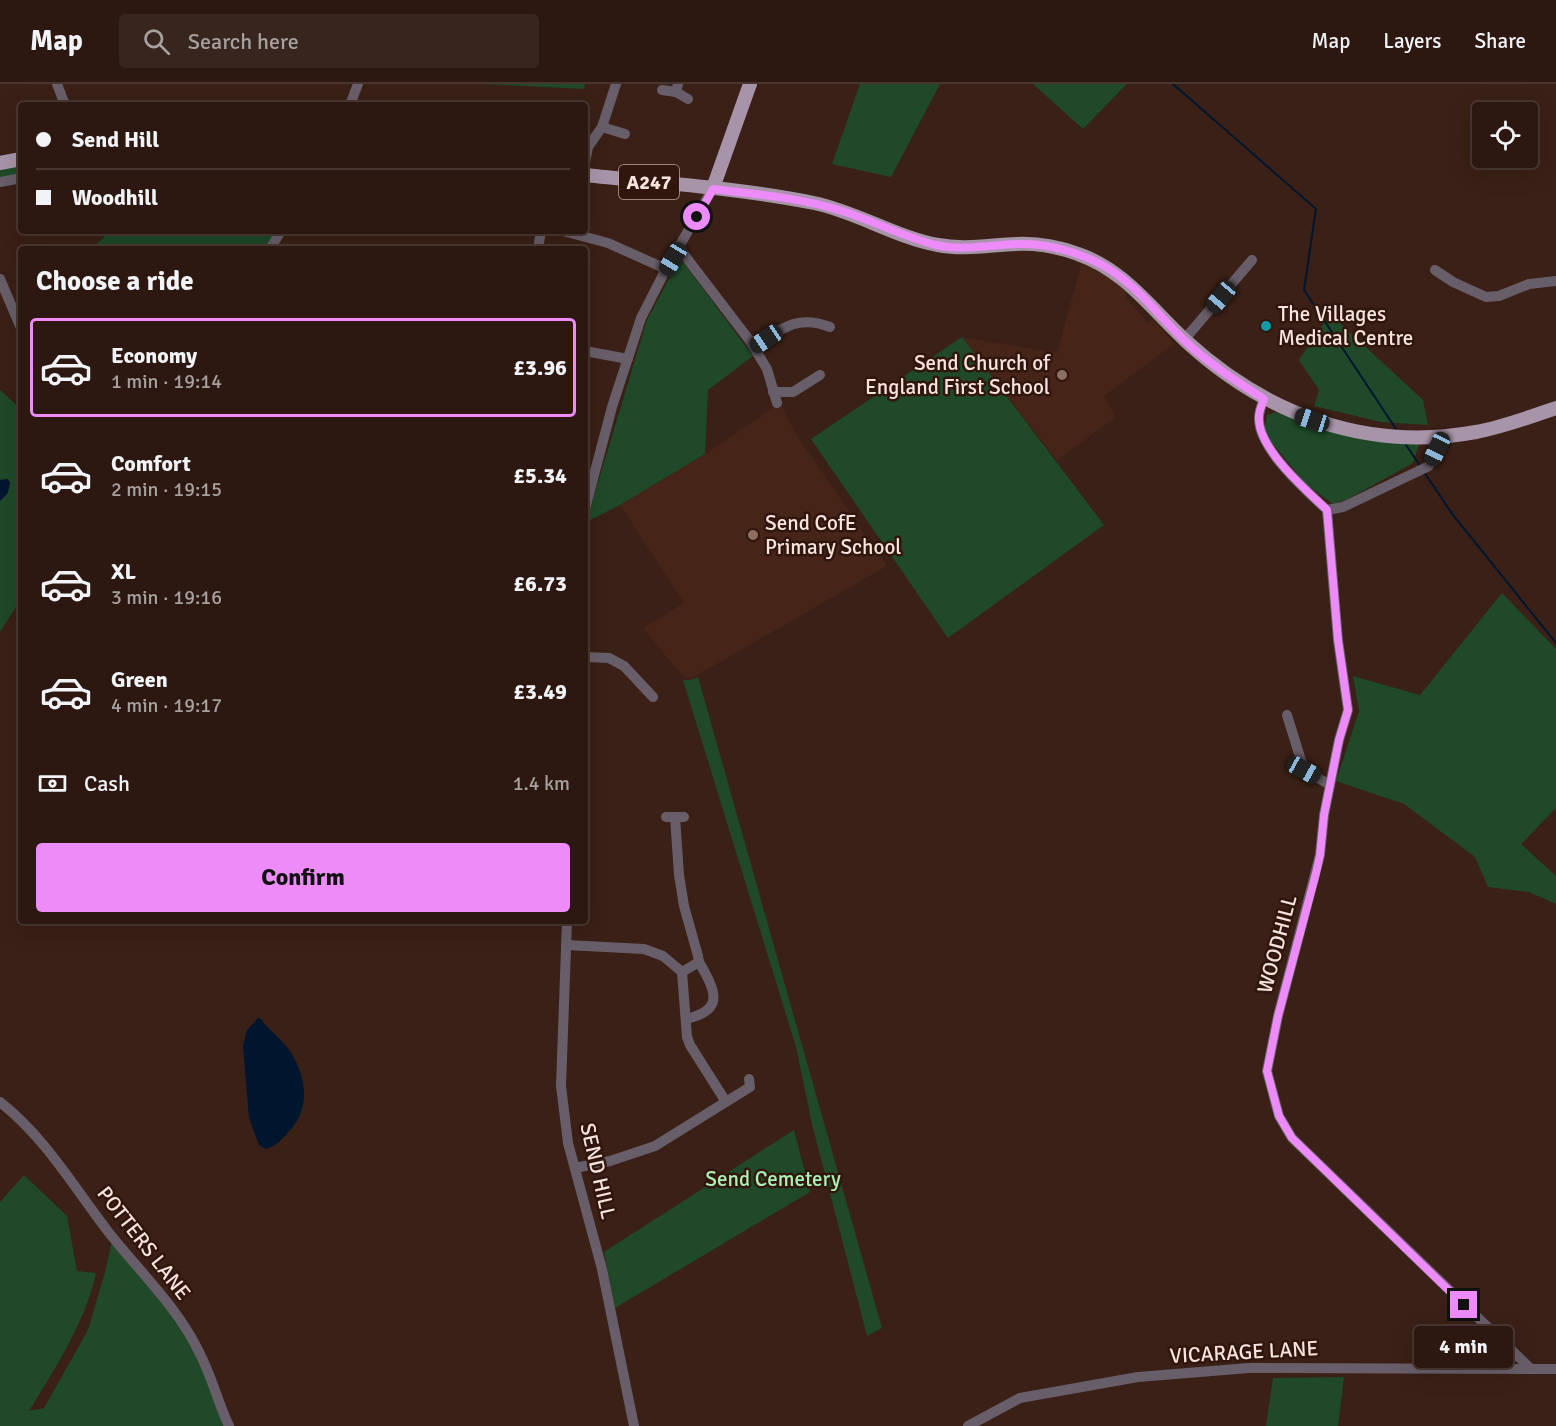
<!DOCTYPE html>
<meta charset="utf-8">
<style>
body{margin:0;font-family:Signika,sans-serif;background:#38251e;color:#f1f3f6;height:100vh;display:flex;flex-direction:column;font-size:22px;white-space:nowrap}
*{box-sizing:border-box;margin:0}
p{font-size:20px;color:#a6a09f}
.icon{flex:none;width:33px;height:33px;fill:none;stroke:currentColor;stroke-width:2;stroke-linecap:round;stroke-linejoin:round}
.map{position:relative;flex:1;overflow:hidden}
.panel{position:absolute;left:18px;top:162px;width:570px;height:678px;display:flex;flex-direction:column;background:#2c1810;border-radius:6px;box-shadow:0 6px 24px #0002,0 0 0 2px #483730}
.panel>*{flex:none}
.banner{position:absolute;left:18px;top:18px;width:570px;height:132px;border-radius:6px;box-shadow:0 6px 24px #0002,0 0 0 2px #483730;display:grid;align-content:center;height:132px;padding:0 18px;background:#2c1810}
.buttons{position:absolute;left:1472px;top:18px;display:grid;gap:12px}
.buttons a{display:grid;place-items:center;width:66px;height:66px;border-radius:6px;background:#2c1810;box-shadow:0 6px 24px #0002,0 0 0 2px #483730;font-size:30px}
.end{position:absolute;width:27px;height:27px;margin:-14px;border:8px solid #ed8cf9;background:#111;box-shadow:0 0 0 3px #111}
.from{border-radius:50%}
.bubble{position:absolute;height:42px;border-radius:6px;background:#2c1810;box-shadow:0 6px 24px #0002,0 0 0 2px #483730;font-size:20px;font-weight:700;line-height:42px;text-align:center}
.car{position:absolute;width:18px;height:36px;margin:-18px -9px;border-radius:8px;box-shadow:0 0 4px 2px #0007;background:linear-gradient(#222 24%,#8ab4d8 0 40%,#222 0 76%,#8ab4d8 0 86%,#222 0)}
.banner b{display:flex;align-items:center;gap:21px;height:57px;font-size:22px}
.banner b+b{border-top:2px solid #483730}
.banner i{width:15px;height:15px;background:#f1f3f6}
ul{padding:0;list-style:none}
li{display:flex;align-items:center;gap:18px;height:99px;margin:0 12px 9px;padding:0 6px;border:3px solid transparent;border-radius:6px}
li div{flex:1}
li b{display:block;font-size:22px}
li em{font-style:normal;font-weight:700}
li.current{border-color:#ed8cf9}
li>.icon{width:54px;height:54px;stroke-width:1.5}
h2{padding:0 18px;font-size:27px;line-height:72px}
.pay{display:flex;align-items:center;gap:15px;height:66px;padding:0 18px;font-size:22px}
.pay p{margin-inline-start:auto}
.action{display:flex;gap:12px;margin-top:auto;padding:12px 18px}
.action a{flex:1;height:69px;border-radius:6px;background:#ed8cf9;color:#111;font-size:24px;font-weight:700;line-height:69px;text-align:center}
header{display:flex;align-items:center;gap:36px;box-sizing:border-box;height:84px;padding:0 30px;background:#2c1810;border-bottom:2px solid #483730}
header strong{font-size:28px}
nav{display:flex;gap:33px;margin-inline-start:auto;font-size:21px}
.search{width:420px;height:54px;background:#38251e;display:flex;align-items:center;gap:15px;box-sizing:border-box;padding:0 21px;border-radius:6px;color:#a6a09f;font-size:22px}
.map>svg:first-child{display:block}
.built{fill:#462418}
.green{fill:#1f4929}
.water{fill:#00162f}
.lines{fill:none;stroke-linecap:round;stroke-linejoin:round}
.stream{stroke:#00162f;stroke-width:2}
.minor{stroke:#685e69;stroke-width:10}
.major{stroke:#a894a9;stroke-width:14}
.route{stroke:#ed8cf9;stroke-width:8}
.culture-dot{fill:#0f9aa8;stroke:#30160d;stroke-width:2}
.education-dot{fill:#8d6e63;stroke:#30160d;stroke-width:2}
.labels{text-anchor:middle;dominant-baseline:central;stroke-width:5;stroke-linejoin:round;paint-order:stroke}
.shield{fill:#30160d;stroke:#bba69f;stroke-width:1.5}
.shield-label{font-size:20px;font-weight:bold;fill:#f7e4de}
.poi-label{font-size:21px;fill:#f7e4de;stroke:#30160d;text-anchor:start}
.street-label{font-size:21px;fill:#f7e4de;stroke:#30160d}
.park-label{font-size:21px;fill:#aaf1b6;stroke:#30160d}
</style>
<header>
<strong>Map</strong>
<div class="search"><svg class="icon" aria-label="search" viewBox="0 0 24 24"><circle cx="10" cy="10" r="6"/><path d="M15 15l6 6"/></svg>Search here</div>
<nav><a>Map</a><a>Layers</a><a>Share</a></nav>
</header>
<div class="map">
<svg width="1556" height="1342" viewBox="0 0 1556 1342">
<rect width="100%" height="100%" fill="#3a2016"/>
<g class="built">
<polygon points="1082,177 1111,193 1127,205 1125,212 1148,239 1154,235 1174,260 1104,312 1116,333 1057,377 962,253 1057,269"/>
<polygon points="780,319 797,352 887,482 694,593 687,594 678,587 643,544 684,519 620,421 705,370"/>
</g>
<g class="green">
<polygon points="484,0 585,0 584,5"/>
<polygon points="860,0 940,0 891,93 832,80"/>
<polygon points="1033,0 1127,0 1083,45"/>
<polygon points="21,80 21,98 0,102 0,84"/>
<polygon points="111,147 277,147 265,165 91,165"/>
<polygon points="680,174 753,272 708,306 705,370 620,421 586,438 647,236"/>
<polygon points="1330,230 1423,316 1428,341 1381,338 1314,322 1319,306 1299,276"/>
<polygon points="962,253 1104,441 948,554 811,355"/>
<polygon points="0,306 21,325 21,515 0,548 0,417 8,409 7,395 0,396"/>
<path d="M1276,328C1317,343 1376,358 1419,360L1413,379L1346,416L1333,420L1306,400L1264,349L1267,331Z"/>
<polygon points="1502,509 1556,565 1556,724 1521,760 1556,792 1556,820 1529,808 1488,803 1475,773 1404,720 1336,697 1359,627 1353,592 1420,611"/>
<polygon points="698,593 882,1244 867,1252 812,1040 796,963 683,596 690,596"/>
<polygon points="794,1046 810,1108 615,1224 604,1168"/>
<path d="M24,1091L67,1132L77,1187L96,1189C85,1239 56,1283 29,1327L44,1324L88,1246L105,1188L112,1157L162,1217L196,1268L226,1342H0V1118Z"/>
<polygon points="1344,1293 1338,1342 1266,1342 1273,1294"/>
</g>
<g class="water">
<polygon points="8,395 10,399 8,409 0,417 0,396"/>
<path d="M258,934L261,935C269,947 282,955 290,967C306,992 311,1022 291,1045C283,1054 277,1062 266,1065L259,1061L249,1034L243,962L247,946Z"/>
</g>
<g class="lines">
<g class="stream">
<polyline points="1173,0 1316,125 1304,206 1398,348"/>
<polyline points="1404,358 1421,383"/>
<polyline points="1424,388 1453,431 1556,559"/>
</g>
<g class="minor">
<polyline points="57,0 65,21"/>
<polyline points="662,6 676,8 678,0"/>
<polyline points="676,8 688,15"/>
<polyline points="350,21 358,0"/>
<polyline points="602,43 625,50"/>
<polyline points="585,78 588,63 602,43 616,0"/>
<polyline points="0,98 21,94"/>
<polyline points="563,147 608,159 666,185"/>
<polyline points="539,159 541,147"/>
<polyline points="679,164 750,257 767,285 777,319"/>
<polyline points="270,165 281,147"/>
<polyline points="1435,186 1453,198 1486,213 1499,212 1529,200 1556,197"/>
<polyline points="0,195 21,244"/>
<polyline points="1184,256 1252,176"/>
<path d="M754,263C781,245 797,230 830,243"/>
<polyline points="585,267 628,275"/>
<polyline points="773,308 793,308 820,291"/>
<path d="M1264,315C1262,320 1259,327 1259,333C1257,364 1306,406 1327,426"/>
<polyline points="585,425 612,323 641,234 666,185 713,104"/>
<polyline points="1327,426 1338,556 1348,626 1339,656 1324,731 1320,771 1278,932 1267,987 1279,1032 1292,1054 1531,1285 1556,1285"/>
<polyline points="1327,426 1343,423 1429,382 1441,352"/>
<polyline points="585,573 609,574 624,582 653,613"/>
<polyline points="1287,631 1304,686 1330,701"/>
<polyline points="666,733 684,733"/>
<polyline points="675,733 679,791 684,822 698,872 699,878 682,888 687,953 690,961 726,1018"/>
<polyline points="567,837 561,1002 568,1059 602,1185 634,1342"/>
<polyline points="566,861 644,865 663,872 682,888"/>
<path d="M686,935C726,926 715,906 699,878"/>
<path d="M0,1018C46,1054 75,1105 110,1150C141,1189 179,1225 200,1270C212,1293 218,1319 229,1342"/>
<polyline points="575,1084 610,1077 655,1062 750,1003 749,995"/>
<polyline points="968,1342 1020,1314 1138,1293 1249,1284 1531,1285"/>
</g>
<g class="major">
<polyline points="0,79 21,75"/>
<path d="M585,91C661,99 739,104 814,119C857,128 895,153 938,161C964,166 990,161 1016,160C1037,159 1059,163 1078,170C1125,186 1152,226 1187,258C1267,331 1367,368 1476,348C1503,343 1530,333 1556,324"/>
<polyline points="713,104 750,0"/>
</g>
</g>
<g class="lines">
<path class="route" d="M697,133L713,105C756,110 801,114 842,127C874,137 904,153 936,161C963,167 990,161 1018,160C1047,159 1079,168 1104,182C1136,200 1158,231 1184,256C1208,279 1236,297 1264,315C1262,320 1259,327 1259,333C1257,364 1306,406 1327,426L1338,556L1348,626L1339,656L1324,731L1320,771L1316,789L1278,932L1267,987L1279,1032L1292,1054L1464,1221"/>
</g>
<circle class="culture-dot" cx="1266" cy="242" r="6"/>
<g class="education-dot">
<circle cx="1062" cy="291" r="6"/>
<circle cx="753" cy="451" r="6"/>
</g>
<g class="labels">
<rect class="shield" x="619" y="81" width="60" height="34" rx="4.5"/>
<g class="shield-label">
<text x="649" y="98">A247</text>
</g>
<g class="poi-label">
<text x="1278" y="230">The Villages<tspan x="1278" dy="24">Medical Centre</tspan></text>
<text x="1050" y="279" text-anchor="end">Send Church of<tspan x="1050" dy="24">England First School</tspan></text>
<text x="765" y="439">Send CofE<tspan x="765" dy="24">Primary School</tspan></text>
</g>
<g class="street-label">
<text transform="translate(1277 860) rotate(-75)">WOODHILL</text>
<text transform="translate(598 1087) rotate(77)">SEND HILL</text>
<text transform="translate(144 1159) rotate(52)">POTTERS LANE</text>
<text transform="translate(1244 1268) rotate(-3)">VICARAGE LANE</text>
</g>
<g class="park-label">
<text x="773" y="1095">Send Cemetery</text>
</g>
</g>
</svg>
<div class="buttons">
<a><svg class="icon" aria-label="locate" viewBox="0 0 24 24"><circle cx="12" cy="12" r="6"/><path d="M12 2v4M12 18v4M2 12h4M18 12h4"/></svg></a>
</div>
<i class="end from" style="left:697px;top:133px"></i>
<i class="end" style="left:1464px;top:1221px"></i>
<div class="bubble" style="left:1414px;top:1242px;width:99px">4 min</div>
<i class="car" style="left:673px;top:175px;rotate:211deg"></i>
<i class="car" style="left:1221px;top:213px;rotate:220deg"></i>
<i class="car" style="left:766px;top:255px;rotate:236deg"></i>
<i class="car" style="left:1312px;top:336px;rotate:288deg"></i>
<i class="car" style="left:1437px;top:365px;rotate:205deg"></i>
<i class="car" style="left:1304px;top:686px;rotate:119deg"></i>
<div class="banner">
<b><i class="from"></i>Send Hill</b>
<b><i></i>Woodhill</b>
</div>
<section class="panel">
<h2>Choose a ride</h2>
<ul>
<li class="current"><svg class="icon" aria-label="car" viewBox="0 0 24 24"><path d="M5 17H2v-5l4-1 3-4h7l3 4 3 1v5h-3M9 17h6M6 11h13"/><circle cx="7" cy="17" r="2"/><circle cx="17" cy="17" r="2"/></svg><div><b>Economy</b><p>1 min · 19:14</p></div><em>£3.96</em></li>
<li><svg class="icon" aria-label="car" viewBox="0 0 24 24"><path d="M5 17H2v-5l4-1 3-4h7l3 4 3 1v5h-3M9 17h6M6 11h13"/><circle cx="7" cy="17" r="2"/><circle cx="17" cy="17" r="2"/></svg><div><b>Comfort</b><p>2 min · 19:15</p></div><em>£5.34</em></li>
<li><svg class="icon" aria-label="car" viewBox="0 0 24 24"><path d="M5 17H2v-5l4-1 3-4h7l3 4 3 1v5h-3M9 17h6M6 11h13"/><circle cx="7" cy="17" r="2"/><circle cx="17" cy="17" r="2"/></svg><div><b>XL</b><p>3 min · 19:16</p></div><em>£6.73</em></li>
<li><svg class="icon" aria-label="car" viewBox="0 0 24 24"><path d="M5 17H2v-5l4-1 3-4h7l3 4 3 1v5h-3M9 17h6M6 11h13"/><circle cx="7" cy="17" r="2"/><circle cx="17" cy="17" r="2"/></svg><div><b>Green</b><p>4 min · 19:17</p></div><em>£3.49</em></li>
</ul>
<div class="pay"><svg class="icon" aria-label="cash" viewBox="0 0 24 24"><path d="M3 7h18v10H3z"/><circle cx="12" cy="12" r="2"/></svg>Cash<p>1.4 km</p></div>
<div class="action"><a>Confirm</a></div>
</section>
</div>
